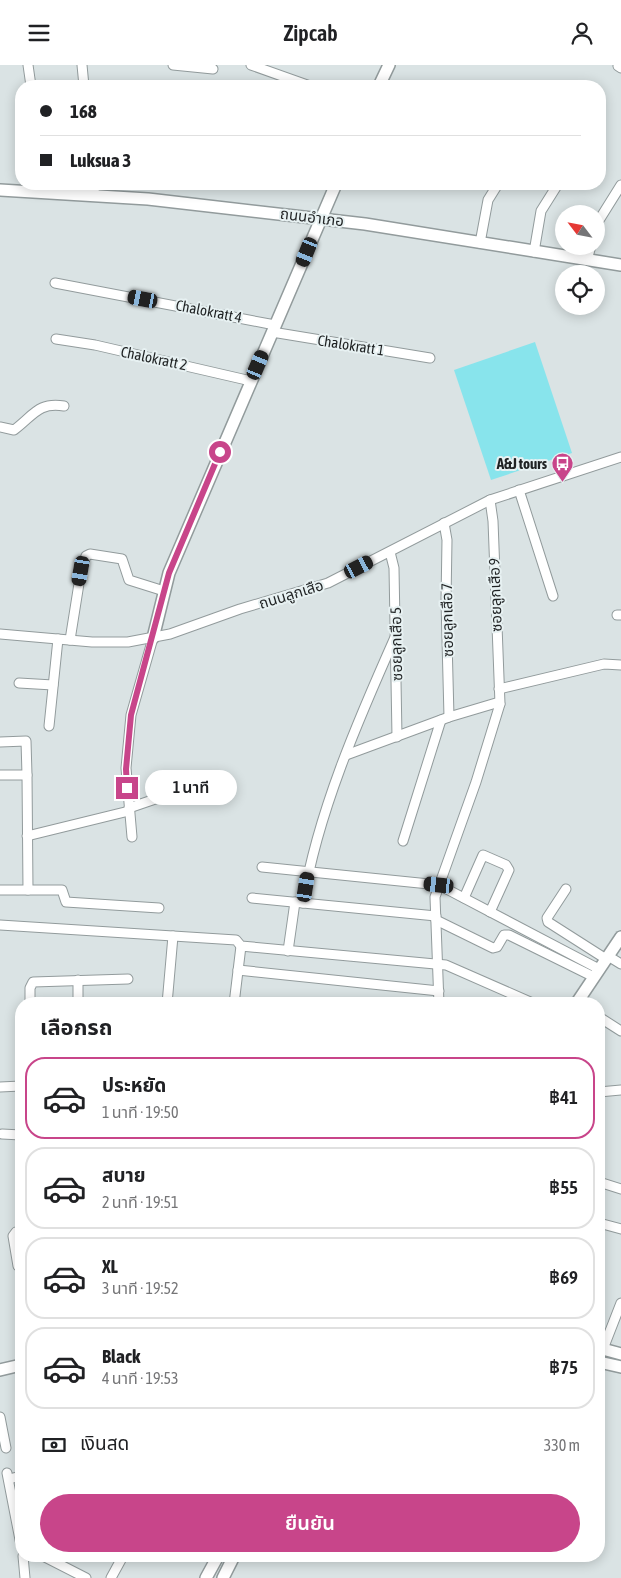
<!DOCTYPE html>
<html lang="th">
<meta charset="utf-8">
<style>
body{margin:0;font-family:"Asap Condensed","Noto Sans Thai",sans-serif;background:#f6f6f6;color:#202124;height:100vh;display:flex;flex-direction:column;font-size:19px;white-space:nowrap}
*{box-sizing:border-box;margin:0}
p{font-size:16px;color:#757577}
.icon{flex:none;width:28px;height:28px;fill:none;stroke:currentColor;stroke-width:2;stroke-linecap:round;stroke-linejoin:round}
.map{position:relative;flex:1;overflow:hidden}
.sheet{position:absolute;left:15px;top:932px;width:590px;height:565px;display:flex;flex-direction:column;background:#fff;border-radius:20px;box-shadow:0 2px 12px #0003}
.sheet>*{flex:none}
.top-card{position:absolute;left:15px;top:15px;width:591px;height:110px;border-radius:20px;box-shadow:0 2px 12px #0003;display:grid;align-content:center;height:110px;padding:0 25px;background:#fff}
.needle{width:32px;rotate:302deg}
.tools{position:absolute;left:555px;top:140px;display:grid;gap:10px}
.tools a{display:grid;place-items:center;width:50px;height:50px;border-radius:50%;background:#fff;box-shadow:0 2px 12px #0003;font-size:25px}
.end{position:absolute;width:22px;height:22px;margin:-11px;border:6px solid #c8458a;background:#fff;box-shadow:0 0 0 2px #fff}
.from{border-radius:50%}
.bubble{position:absolute;height:35px;border-radius:18px;background:#fff;box-shadow:0 2px 12px #0003;font-size:16px;font-weight:600;line-height:35px;text-align:center}
.car{position:absolute;width:15px;height:30px;margin:-15px -8px;border-radius:6px;box-shadow:0 0 4px 1px #0007;background:linear-gradient(#222 24%,#8ab4d8 0 40%,#222 0 76%,#8ab4d8 0 86%,#222 0)}
.top-card b{display:flex;align-items:center;gap:18px;height:48px;font-size:19px}
.top-card b+b{border-top:1px solid #e0e0e0}
.top-card i{width:12px;height:12px;background:#202124}
ul{padding:0;list-style:none}
li{display:flex;align-items:center;gap:15px;height:82px;margin:0 10px 8px;padding:0 15px;border:2px solid #e0e0e0;border-radius:20px}
li div{flex:1}
li b{display:block;font-size:19px}
li em{font-style:normal;font-weight:600}
li.current{border-color:#c8458a}
li>.icon{width:45px;height:45px;stroke-width:1.5}
h2{padding:0 25px;font-size:22px;line-height:60px}
.pay{display:flex;align-items:center;gap:12px;height:55px;padding:0 25px;font-size:19px}
.pay p{margin-inline-start:auto}
.button{display:flex;gap:10px;margin-top:auto;padding:10px 25px}
.button a{flex:1;height:58px;border-radius:30px;background:#c8458a;color:#fff;font-size:20px;font-weight:600;line-height:58px;text-align:center}
header{display:flex;justify-content:space-between;align-items:center;height:65px;padding:0 25px;background:#fff;font-size:22px;font-weight:600}
.map>svg:first-child{display:block}
.green{fill:#88e4ec}
.lines{fill:none;stroke-linecap:round;stroke-linejoin:round}
.street-casing{stroke:#929b9c;stroke-width:11}
.secondary-casing{stroke:#929b9c;stroke-width:14}
.street{stroke:#fff;stroke-width:9}
.secondary{stroke:#fff;stroke-width:11}
.route{stroke:#c8458a;stroke-width:6}
.labels{text-anchor:middle;dominant-baseline:central;stroke-width:4;stroke-linejoin:round;paint-order:stroke}
.street-label{font-size:15px;fill:#1f2223;stroke:#e7f1f2}
.poi-label{font-size:15px;font-weight:bold;fill:#1f2223;stroke:#e7f1f2;text-anchor:end}
</style>
<header><svg class="icon" aria-label="menu" viewBox="0 0 24 24"><path d="M4 6h16M4 12h16M4 18h16"/></svg>Zipcab<svg class="icon" aria-label="person" viewBox="0 0 24 24"><circle cx="12" cy="8" r="4"/><path d="M4 21q1-7 8-7t8 7"/></svg></header>
<div class="map">
<svg width="621" height="1513" viewBox="0 0 621 1513">
<rect width="100%" height="100%" fill="#dae3e4"/>
<polygon class="green" points="535,277 572,388 491,415 454,305"/>
<g class="lines">
<defs>
<g id="street">
<polyline points="28,0 31,21"/>
<polyline points="82,0 84,21"/>
<polyline points="173,0 213,4"/>
<polyline points="251,0 310,21"/>
<polyline points="618,1 621,3"/>
<polyline points="93,119 95,131"/>
<polyline points="596,160 621,120"/>
<polyline points="480,178 488,135 498,119"/>
<polyline points="534,187 541,146 558,119"/>
<polyline points="587,195 591,181"/>
<polyline points="55,218 275,260"/>
<polyline points="272,267 430,293"/>
<polyline points="56,274 95,280 251,316"/>
<path d="M0,362L14,365C34,350 38,337 64,341"/>
<polyline points="519,425 553,531"/>
<polyline points="444,458 447,475 446,536 449,652"/>
<polyline points="390,487 394,503 397,672"/>
<polyline points="617,550 621,550"/>
<polyline points="0,569 92,577 128,577 170,569 240,544 328,518 490,435 621,392"/>
<polyline points="70,575 81,506 86,491 90,489 122,494 129,515 164,526"/>
<polyline points="19,618 53,620"/>
<polyline points="499,624 604,599 621,600"/>
<polyline points="49,661 58,574"/>
<polyline points="0,677 26,676 27,710"/>
<polyline points="346,690 449,652 496,638 500,639"/>
<polyline points="0,710 27,710 28,825"/>
<polyline points="129,743 208,716"/>
<polyline points="27,771 129,746"/>
<polyline points="132,772 126,703 131,650 153,573"/>
<polyline points="403,776 441,655"/>
<polyline points="262,802 439,820 599,904"/>
<polyline points="566,824 547,853 548,857 606,894"/>
<polyline points="0,825 62,825 66,837 159,843"/>
<polyline points="252,833 436,851"/>
<polyline points="464,833 483,790 506,800 509,805 490,847"/>
<path d="M303,838C317,749 359,653 396,570"/>
<polyline points="436,855 493,883 497,882 504,870 509,870 594,912"/>
<polyline points="0,860 236,875 241,881 446,900 535,939"/>
<polyline points="288,886 295,837"/>
<polyline points="608,891 621,899"/>
<polyline points="238,905 439,926"/>
<polyline points="78,915 78,939"/>
<polyline points="30,939 30,923 33,917 128,914"/>
<polyline points="167,939 173,871"/>
<polyline points="234,939 241,881"/>
<polyline points="439,939 435,832 476,717 500,639 493,456 490,435"/>
<polyline points="599,952 621,966"/>
<polyline points="0,1022 21,1021"/>
<polyline points="599,1027 621,1025"/>
<polyline points="2,1069 21,1070"/>
<polyline points="599,1117 621,1124"/>
<polyline points="599,1158 621,1164"/>
<polyline points="21,1165 16,1167 13,1171 18,1201 21,1203"/>
<polyline points="603,1284 621,1238"/>
<polyline points="0,1352 6,1383"/>
<polyline points="7,1408 21,1480"/>
<polyline points="9,1414 21,1411"/>
<polyline points="23,1491 25,1513"/>
<polyline points="43,1491 86,1513"/>
<polyline points="111,1513 123,1491"/>
</g>
<g id="secondary">
<polyline points="379,21 389,0"/>
<polyline points="0,125 148,134 365,159 621,200"/>
<polyline points="153,573 169,508 336,119"/>
<polyline points="576,939 621,872"/>
<polyline points="599,1283 621,1289"/>
<polyline points="599,1297 621,1302"/>
<polyline points="0,1305 21,1300"/>
<polyline points="206,1513 218,1491"/>
<polyline points="223,1513 234,1491"/>
</g>
</defs>
<use href="#street" class="street-casing"/>
<use href="#secondary" class="secondary-casing"/>
<use href="#street" class="street"/>
<use href="#secondary" class="secondary"/>
</g>
<g class="lines">
<polyline class="route" points="127,723 126,704 131,650 169,508 220,387"/>
</g>
<defs>
<symbol id="bus-pin" viewBox="-11 -11 22 30"><path d="M0 17L-7.5 6A9.5 9.5 0 1 1 7.5 6Z" fill="#c8458a" stroke="#e7f1f2"/><path d="M-5-6H5V4H4V6H2V4H-2V6H-4V4H-5ZM-3.5-4V0h7V-4ZM-3.5 1.2v1.5H-2V1.2ZM2 1.2v1.5H3.5V1.2Z" fill="#fff"/></symbol>
</defs>
<g fill-rule="evenodd">
<use href="#bus-pin" x="550" y="386" width="25" height="34"/>
</g>
<g class="labels">
<g class="street-label">
<text transform="translate(312 152) rotate(7)">ถนนอำเภอ</text>
<text transform="translate(209 246) rotate(11)">Chalokratt 4</text>
<text transform="translate(351 280) rotate(9)">Chalokratt 1</text>
<text transform="translate(154 293) rotate(12)">Chalokratt 2</text>
<text transform="translate(291 529) rotate(-17)">ถนนลูกเสือ</text>
<text transform="translate(495 530) rotate(-92)">ซอยลูกเสือ 9</text>
<text transform="translate(447 555) rotate(-91)">ซอยลูกเสือ 7</text>
<text transform="translate(396 579) rotate(-91)">ซอยลูกเสือ 5</text>
</g>
<g class="poi-label">
<text x="547" y="398">A&amp;J tours</text>
</g>
</g>
</svg>
<div class="tools">
<a><svg class="needle" viewBox="-14 -14 28 28"><path d="M0-13l5 13h-10z" fill="#e53935"/><path d="M0 13l5-13h-10z" fill="#757577"/></svg></a>
<a><svg class="icon" aria-label="locate" viewBox="0 0 24 24"><circle cx="12" cy="12" r="6"/><path d="M12 2v4M12 18v4M2 12h4M18 12h4"/></svg></a>
</div>
<i class="end from" style="left:220px;top:387px"></i>
<i class="end" style="left:127px;top:723px"></i>
<div class="bubble" style="left:145px;top:705px;width:92px">1 นาที</div>
<i class="car" style="left:307px;top:187px;rotate:202deg"></i>
<i class="car" style="left:143px;top:234px;rotate:281deg"></i>
<i class="car" style="left:258px;top:300px;rotate:23deg"></i>
<i class="car" style="left:359px;top:502px;rotate:63deg"></i>
<i class="car" style="left:81px;top:506px;rotate:190deg"></i>
<i class="car" style="left:439px;top:820px;rotate:276deg"></i>
<i class="car" style="left:306px;top:822px;rotate:9deg"></i>
<div class="top-card">
<b><i class="from"></i>168</b>
<b><i></i>Luksua 3</b>
</div>
<section class="sheet">
<h2>เลือกรถ</h2>
<ul>
<li class="current"><svg class="icon" aria-label="car" viewBox="0 0 24 24"><path d="M5 17H2v-5l4-1 3-4h7l3 4 3 1v5h-3M9 17h6M6 11h13"/><circle cx="7" cy="17" r="2"/><circle cx="17" cy="17" r="2"/></svg><div><b>ประหยัด</b><p>1 นาที · 19:50</p></div><em>฿41</em></li>
<li><svg class="icon" aria-label="car" viewBox="0 0 24 24"><path d="M5 17H2v-5l4-1 3-4h7l3 4 3 1v5h-3M9 17h6M6 11h13"/><circle cx="7" cy="17" r="2"/><circle cx="17" cy="17" r="2"/></svg><div><b>สบาย</b><p>2 นาที · 19:51</p></div><em>฿55</em></li>
<li><svg class="icon" aria-label="car" viewBox="0 0 24 24"><path d="M5 17H2v-5l4-1 3-4h7l3 4 3 1v5h-3M9 17h6M6 11h13"/><circle cx="7" cy="17" r="2"/><circle cx="17" cy="17" r="2"/></svg><div><b>XL</b><p>3 นาที · 19:52</p></div><em>฿69</em></li>
<li><svg class="icon" aria-label="car" viewBox="0 0 24 24"><path d="M5 17H2v-5l4-1 3-4h7l3 4 3 1v5h-3M9 17h6M6 11h13"/><circle cx="7" cy="17" r="2"/><circle cx="17" cy="17" r="2"/></svg><div><b>Black</b><p>4 นาที · 19:53</p></div><em>฿75</em></li>
</ul>
<div class="pay"><svg class="icon" aria-label="cash" viewBox="0 0 24 24"><path d="M3 7h18v10H3z"/><circle cx="12" cy="12" r="2"/></svg>เงินสด<p>330 m</p></div>
<div class="button"><a>ยืนยัน</a></div>
</section>
</div>
